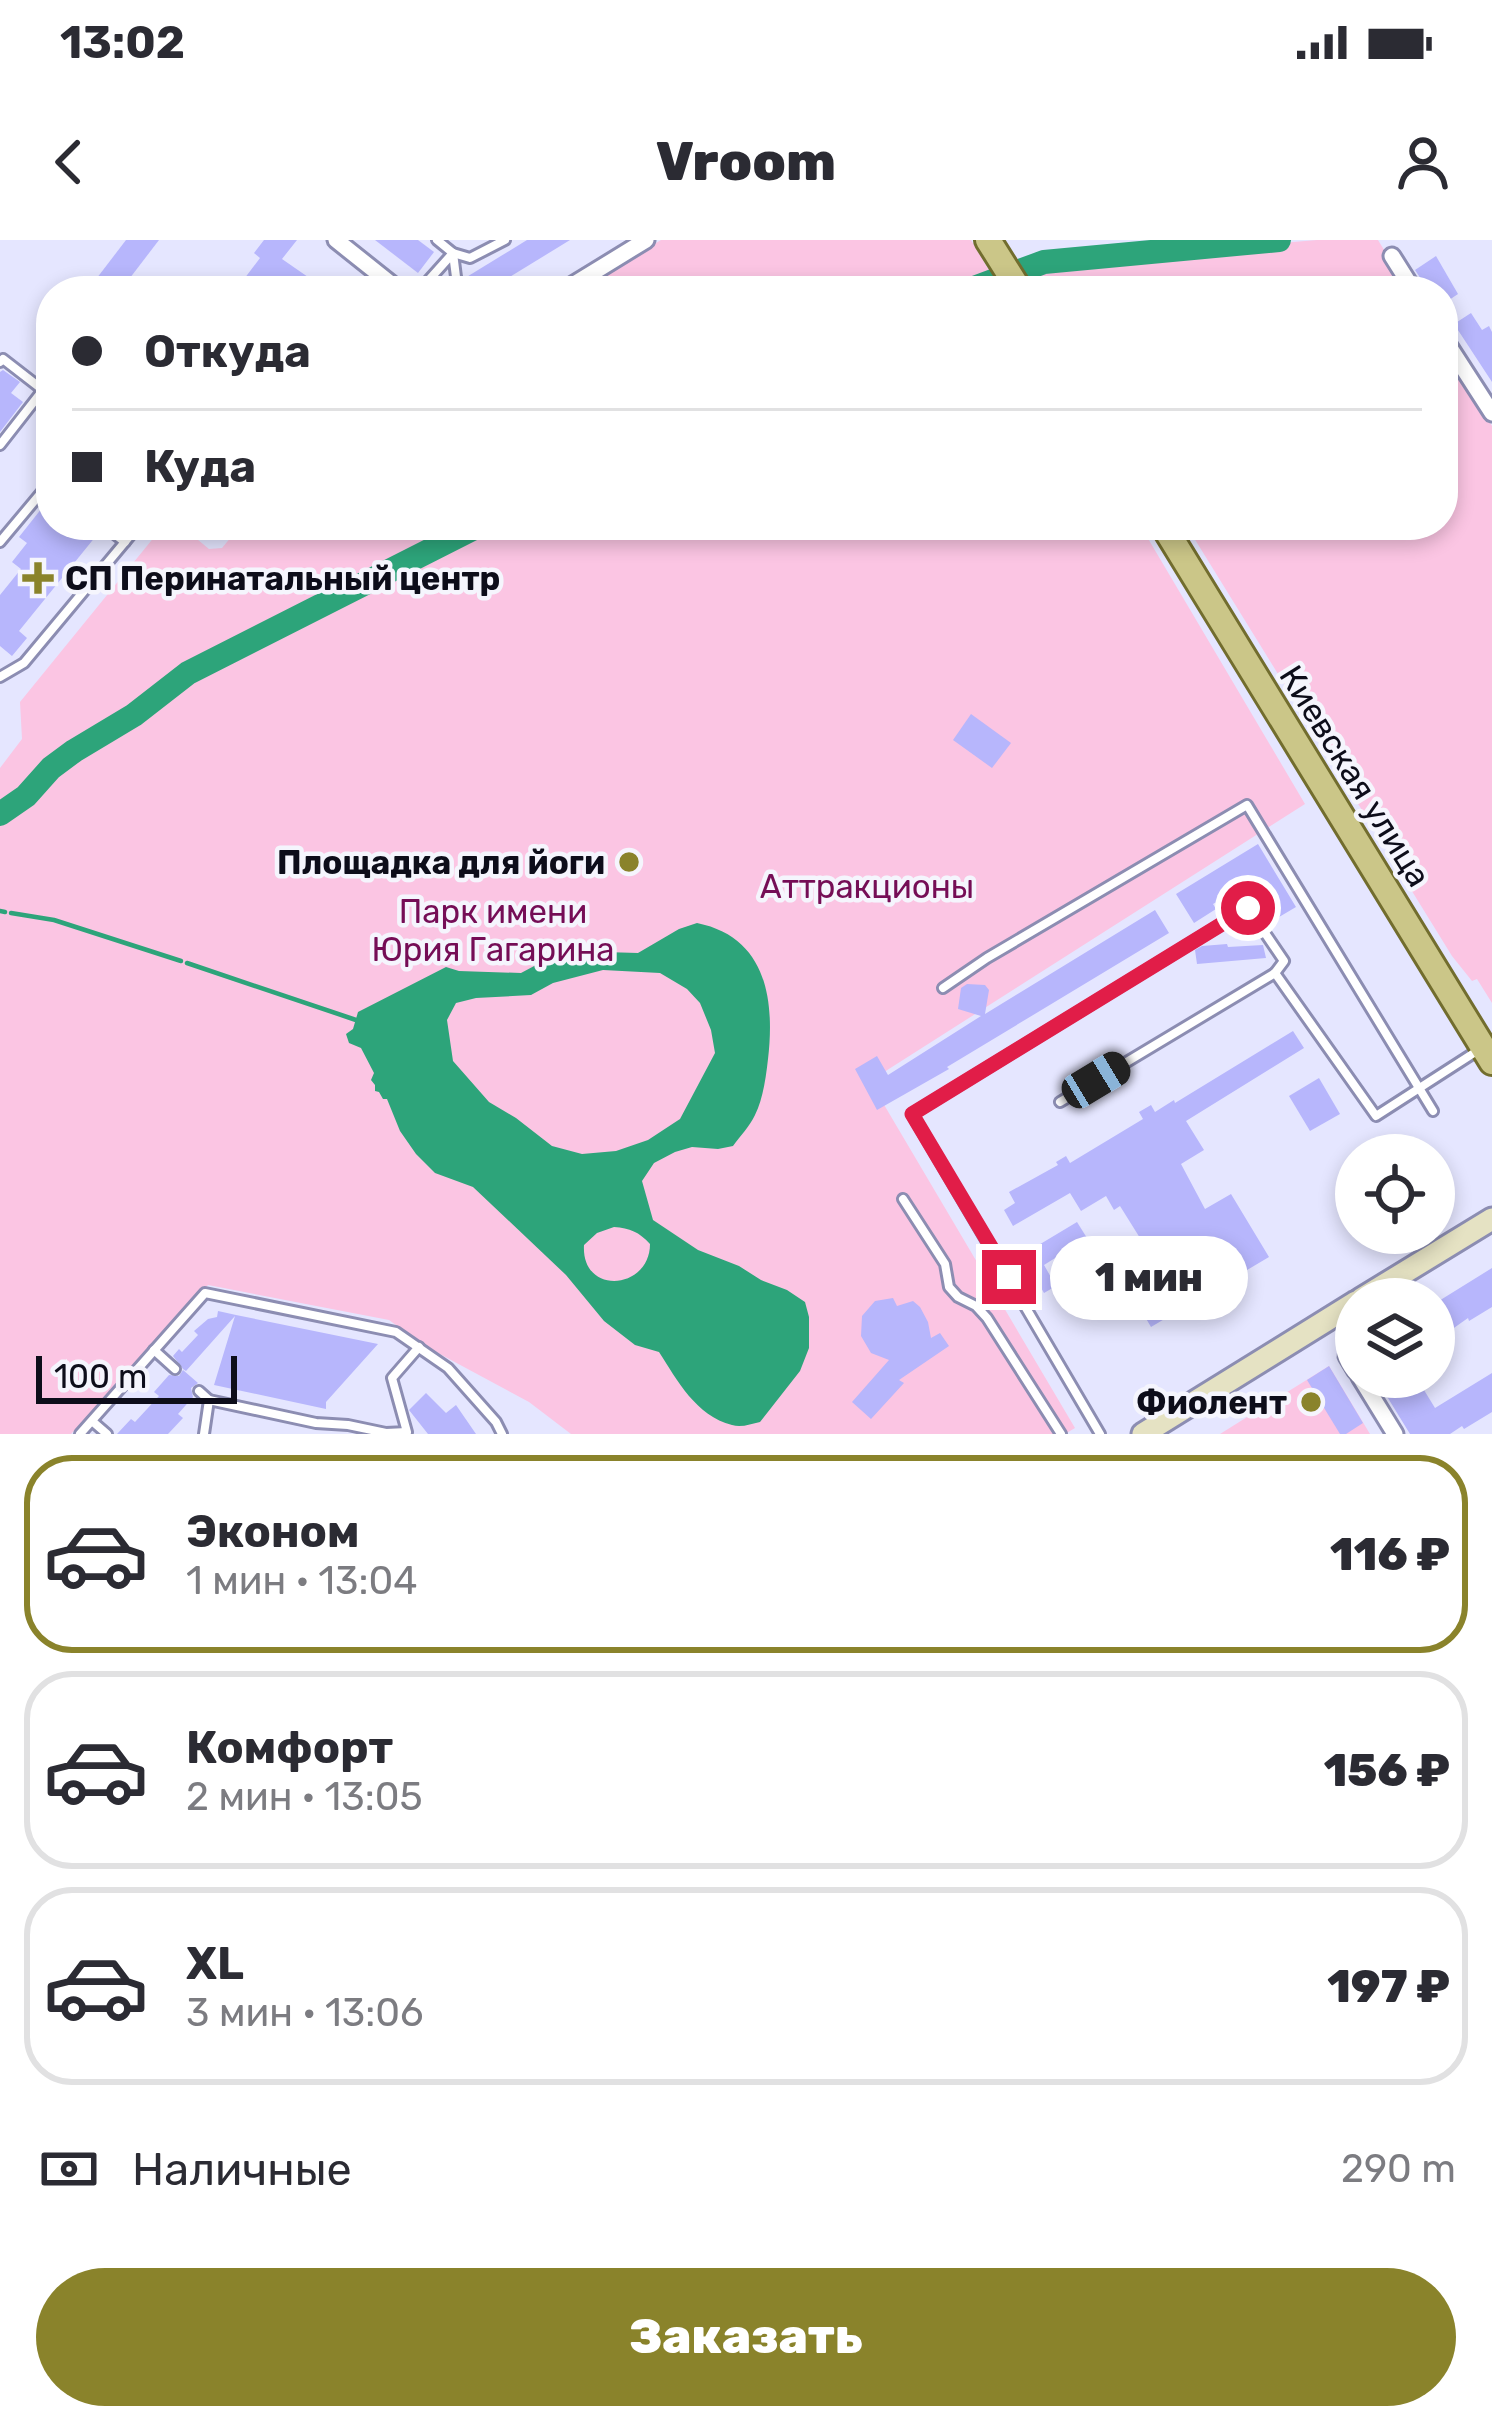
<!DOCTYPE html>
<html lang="ru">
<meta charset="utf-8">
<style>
body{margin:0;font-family:Rubik,sans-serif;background:#f2f2f3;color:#2b2b33;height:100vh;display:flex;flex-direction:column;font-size:45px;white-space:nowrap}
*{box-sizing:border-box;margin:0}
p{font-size:39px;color:#7c7c81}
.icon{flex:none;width:66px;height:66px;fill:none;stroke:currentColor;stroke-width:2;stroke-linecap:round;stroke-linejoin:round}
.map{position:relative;height:1194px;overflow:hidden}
.details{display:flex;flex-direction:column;background:#fff;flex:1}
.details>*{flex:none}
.hud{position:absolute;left:36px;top:36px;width:1422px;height:264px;border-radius:48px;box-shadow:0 6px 18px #0003;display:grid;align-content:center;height:264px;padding:0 36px;background:#fff}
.fabs{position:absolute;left:1335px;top:894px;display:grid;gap:24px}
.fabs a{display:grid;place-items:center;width:120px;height:120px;border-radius:50%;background:#fff;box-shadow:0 6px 18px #0003;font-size:60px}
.scale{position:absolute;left:36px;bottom:30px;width:201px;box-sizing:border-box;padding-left:12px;border:6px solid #0d0d1a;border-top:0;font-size:33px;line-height:42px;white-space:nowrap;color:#0d0d1a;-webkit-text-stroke:9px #f5f5fd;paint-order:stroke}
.end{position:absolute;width:54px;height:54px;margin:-27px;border:15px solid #e11d48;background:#fff;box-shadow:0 0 0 6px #fff}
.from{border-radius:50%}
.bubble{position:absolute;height:84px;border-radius:42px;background:#fff;box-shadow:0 6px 18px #0003;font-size:39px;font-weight:800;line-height:84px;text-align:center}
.car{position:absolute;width:36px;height:72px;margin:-36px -18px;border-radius:15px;box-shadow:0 0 9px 3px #0007;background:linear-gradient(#222 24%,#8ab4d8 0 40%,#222 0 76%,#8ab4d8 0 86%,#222 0)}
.hud b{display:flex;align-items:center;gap:42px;height:114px;font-size:45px}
.hud b+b{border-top:3px solid #e1e1e2}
.hud i{width:30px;height:30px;background:#2b2b33}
ul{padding:21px 0 0;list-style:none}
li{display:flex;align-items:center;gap:36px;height:198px;margin:0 24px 18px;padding:0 12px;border:6px solid #e1e1e2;border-radius:48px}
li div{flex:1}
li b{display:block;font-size:45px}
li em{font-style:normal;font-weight:800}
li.active{border-color:#8a832b}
li>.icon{width:108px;height:108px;stroke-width:1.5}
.pay{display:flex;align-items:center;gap:30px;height:132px;padding:0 36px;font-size:45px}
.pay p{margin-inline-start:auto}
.primary-button{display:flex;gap:24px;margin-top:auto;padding:24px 36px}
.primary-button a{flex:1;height:138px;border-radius:72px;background:#8a832b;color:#fff;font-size:48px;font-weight:800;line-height:138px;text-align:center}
.status{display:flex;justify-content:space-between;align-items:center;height:84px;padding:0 60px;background:#fff;direction:ltr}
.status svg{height:33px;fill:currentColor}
header{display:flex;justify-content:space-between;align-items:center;height:156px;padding:0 36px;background:#fff;font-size:54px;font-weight:800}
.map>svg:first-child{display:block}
.green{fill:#fbc5e3}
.water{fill:#2da47a;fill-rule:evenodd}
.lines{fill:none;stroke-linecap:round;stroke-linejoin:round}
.stream{stroke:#2da47a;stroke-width:4.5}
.river{stroke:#2da47a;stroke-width:24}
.building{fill:#b7b6fc}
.service-casing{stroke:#8c8db2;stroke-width:14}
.minor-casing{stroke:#8c8db2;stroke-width:21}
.secondary-casing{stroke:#8c8db2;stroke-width:27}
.primary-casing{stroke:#726d2e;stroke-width:30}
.service{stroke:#fff;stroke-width:8}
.minor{stroke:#fff;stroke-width:15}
.secondary{stroke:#e5e2c3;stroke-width:21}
.primary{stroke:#cbc688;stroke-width:24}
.route{stroke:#e11d48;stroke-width:15}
.poi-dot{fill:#8a832b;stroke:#f5f5fd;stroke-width:4.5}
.labels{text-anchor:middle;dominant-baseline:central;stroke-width:9;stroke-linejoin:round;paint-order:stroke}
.poi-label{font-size:33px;font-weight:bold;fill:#0d0d1a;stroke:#f5f5fd;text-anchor:end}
.street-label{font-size:33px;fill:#0d0d1a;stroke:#f5f5fd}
.park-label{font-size:33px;fill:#750d56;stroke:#f5f5fd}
</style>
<div class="status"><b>13:02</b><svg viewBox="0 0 49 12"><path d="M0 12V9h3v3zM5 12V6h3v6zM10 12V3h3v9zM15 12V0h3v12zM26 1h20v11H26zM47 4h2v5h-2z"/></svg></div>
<header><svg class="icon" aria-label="back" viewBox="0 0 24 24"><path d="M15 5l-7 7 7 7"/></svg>Vroom<svg class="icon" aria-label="person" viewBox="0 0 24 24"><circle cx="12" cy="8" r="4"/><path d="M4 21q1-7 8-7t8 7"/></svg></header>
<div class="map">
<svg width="1492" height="1194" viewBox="0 0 1492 1194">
<rect width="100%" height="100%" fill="#e5e6ff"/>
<g class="green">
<polygon points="661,0 971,0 1001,51 576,51"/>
<polygon points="1317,0 1378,0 1409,51 1041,51 1029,31 1042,23"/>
<polygon points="1443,106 1492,186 1492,763 1477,739 1472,741 1452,716 1186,285 1443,285"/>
<polygon points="164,285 180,285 209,309 222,308 241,285 1140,285 1305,564 870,841 1075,1188 1065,1194 571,1194 529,1162 425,1106 389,1080 208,1045 71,1194 0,1194 0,528 22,499 20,462"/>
<polygon points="1329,1126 1370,1194 1220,1194"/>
</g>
<path class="water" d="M697,683C766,697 775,759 768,819C766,837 763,859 755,875C750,886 740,896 733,906L718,909L692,907L675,912L654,923L642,941L653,980L698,1010L739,1026L761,1040L787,1050L805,1062L809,1077V1108L800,1131L760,1182C751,1184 741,1188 732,1185C696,1176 677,1140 659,1112L635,1105L604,1081L566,1035L473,947L435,933L416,914L400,891L387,859H383L379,852L375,851V845L371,840L374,833L361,808L349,803L346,794L353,789L358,772L446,727L459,731L521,733L553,716L570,711L638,713L679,689ZM603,730L660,733L687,749L700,763L711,790L715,813L680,879L648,900L616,911L582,914L552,906L516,878L489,862L453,821L447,780L456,763L476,758L531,755L553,743ZM614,987C630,988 639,992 650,1004C650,1050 581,1056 584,1005L597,993Z"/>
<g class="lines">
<g class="stream">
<polyline points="0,671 5,672"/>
<polyline points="11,673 54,680 181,721"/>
<polyline points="187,723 356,780"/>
</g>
<g class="river">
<polyline points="966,51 1044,22 1279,0"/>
<polyline points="0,574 26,556 51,528 74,511 134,475 188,433 480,285"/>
</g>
</g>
<g class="building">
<polygon points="126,0 159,0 120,51 87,51"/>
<polygon points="264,0 297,0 282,19 308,37 301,48 289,40 281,51 235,51 260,18 254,13"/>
<polygon points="375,0 418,0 434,12 418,33"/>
<polygon points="527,0 570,0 487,51 470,51 465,38"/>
<polygon points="1436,16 1458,54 1443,64 1443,51 1429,51 1415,30"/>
<polygon points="1471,73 1482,90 1489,86 1492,92 1492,142 1454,84"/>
<polygon points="3,130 20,142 11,153 23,162 0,192 0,132"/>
<polygon points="42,268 51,275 51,285 81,285 96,296 19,391 27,398 12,416 0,406 0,355 21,329 12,322 27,303 19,297"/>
<polygon points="971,474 1011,503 992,528 953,500"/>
<polygon points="1258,604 1296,667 1274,680 1251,642 1213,664 1216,669 1194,683 1176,654"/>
<polygon points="1155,670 1169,693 947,827 949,829 877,870 855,829 877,816 888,835 981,776 958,769 961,748 967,744 985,745 989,750 985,774"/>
<polygon points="1227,704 1228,707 1263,705 1266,718 1197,724 1195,710 1202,706"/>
<polygon points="1293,791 1304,808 1186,881 1204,910 1181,924 1205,969 1231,954 1269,1017 1151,1087 1109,1016 1140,998 1120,966 1114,970 1106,956 1081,971 1070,953 1013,986 1004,970 1015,963 1009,952 1058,925 1056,922 1066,916 1070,923 1143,879 1139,872 1151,865 1155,872 1174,860 1175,863"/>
<polygon points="1319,838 1340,874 1310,891 1289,856"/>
<polygon points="1077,982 1087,998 1044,1025 1056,1046 1044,1053 1026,1021 1041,1012 1037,1006"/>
<polygon points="1492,1028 1492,1067 1469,1081 1468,1078 1434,1102 1434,1064"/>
<polygon points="893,1058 897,1066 913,1061 920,1067 928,1082 931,1098 940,1093 949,1106 899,1140 904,1143 871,1179 852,1162 889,1120 871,1113 861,1096 862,1076 875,1061"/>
<polygon points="218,1071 236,1075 378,1104 326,1162 326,1169 214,1145 235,1076 186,1131 183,1129 173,1116 179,1109 182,1112 198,1095 194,1091 208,1079 217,1077"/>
<polygon points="1329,1126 1363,1183 1346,1194 1340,1194 1307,1140"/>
<polygon points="183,1130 198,1143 191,1148 193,1157 178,1174 183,1178 168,1194 117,1194 131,1179 135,1182 159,1156 154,1152 169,1135 179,1136"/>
<polygon points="1492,1133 1492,1172 1464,1189 1462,1186 1450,1194 1410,1194 1375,1137 1416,1137 1435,1168"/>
<polygon points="426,1153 446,1173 456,1165 476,1194 428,1194 409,1170"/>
</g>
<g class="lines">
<defs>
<g id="service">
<polyline points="437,0 453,13 470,18 505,0"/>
<polyline points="419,51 453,13 456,37 462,51"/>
<polyline points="0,122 3,119 43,150 0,205"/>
<polyline points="103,285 125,302"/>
<polyline points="0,302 51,241"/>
<polyline points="0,437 24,423 139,285"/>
<polyline points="943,748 987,718 1247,565 1433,871"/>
<polyline points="1060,862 1275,733 1376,876 1477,811"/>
<polyline points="903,959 945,1024 949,1047 958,1057 976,1066 987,1078 1061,1194"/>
<polyline points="154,1110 175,1129"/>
<polyline points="199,1151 209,1160 204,1194"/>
<polyline points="209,1160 316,1183 348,1185 386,1193 407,1192 392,1138 419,1107"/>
<polyline points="92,1181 107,1194"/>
<polyline points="80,1194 205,1053 396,1092 448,1128 496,1182 502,1194"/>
<polyline points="1100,1194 912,874 1248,668 1284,721 1275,733"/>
</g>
<g id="minor">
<polyline points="336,0 400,51"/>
<polyline points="1392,16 1414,51"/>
<polyline points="563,51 646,0"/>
<polyline points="1443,97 1492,173"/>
<polyline points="1347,1116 1356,1131"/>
<polyline points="1360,1137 1395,1194"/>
</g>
<g id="secondary">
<polyline points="1361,1059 1492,979"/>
<polyline points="1143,1194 1356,1062"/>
</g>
<g id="primary">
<polyline points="988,0 1020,51"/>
<polyline points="1163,285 1492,822"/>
</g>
</defs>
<use href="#service" class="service-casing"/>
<use href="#minor" class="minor-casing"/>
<use href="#secondary" class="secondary-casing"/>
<use href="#primary" class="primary-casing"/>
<use href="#service" class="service"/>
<use href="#minor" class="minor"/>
<use href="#secondary" class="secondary"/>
<use href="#primary" class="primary"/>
</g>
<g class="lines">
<polyline class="route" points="1009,1037 912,874 1248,668"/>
</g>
<g class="poi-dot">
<path d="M32 320h12v12h12v12h-12v12h-12v-12h-12v-12h12z"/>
<circle cx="629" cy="622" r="12"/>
<circle cx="1311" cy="1162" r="12"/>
</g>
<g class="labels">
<g class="poi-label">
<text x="65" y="338" text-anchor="start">СП Перинатальный центр</text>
<text x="605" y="622">Площадка для йоги</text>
<text x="1287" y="1162">Фиолент</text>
</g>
<g class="street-label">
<text transform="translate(1355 536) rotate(58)">Киевская улица</text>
</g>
<g class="park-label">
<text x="867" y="646">Аттракционы</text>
<text x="493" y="671">Парк имени<tspan x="493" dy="38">Юрия Гагарина</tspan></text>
</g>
</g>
</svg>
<div class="fabs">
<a><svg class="icon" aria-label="locate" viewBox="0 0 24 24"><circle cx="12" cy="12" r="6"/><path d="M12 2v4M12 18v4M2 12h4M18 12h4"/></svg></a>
<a><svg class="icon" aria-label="layers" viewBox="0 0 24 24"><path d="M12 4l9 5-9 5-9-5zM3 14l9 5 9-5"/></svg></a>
</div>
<div class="scale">100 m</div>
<i class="end from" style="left:1248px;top:668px"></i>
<i class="end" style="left:1009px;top:1037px"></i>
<div class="bubble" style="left:1050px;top:996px;width:198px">1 мин</div>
<i class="car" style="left:1096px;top:840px;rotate:59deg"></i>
<div class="hud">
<b><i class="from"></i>Откуда</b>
<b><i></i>Куда</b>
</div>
</div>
<section class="details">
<ul>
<li class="active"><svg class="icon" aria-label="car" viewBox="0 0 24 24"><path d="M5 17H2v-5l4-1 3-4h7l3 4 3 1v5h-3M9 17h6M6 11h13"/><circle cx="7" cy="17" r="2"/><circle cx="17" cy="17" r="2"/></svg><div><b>Эконом</b><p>1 мин · 13:04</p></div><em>116 ₽</em></li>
<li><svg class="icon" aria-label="car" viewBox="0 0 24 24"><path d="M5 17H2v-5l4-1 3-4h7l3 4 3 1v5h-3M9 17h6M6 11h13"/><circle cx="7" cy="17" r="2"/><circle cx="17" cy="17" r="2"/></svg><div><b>Комфорт</b><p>2 мин · 13:05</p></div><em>156 ₽</em></li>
<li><svg class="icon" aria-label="car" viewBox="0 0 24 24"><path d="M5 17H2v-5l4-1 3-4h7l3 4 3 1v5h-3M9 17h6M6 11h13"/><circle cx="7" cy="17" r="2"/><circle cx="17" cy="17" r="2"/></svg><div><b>XL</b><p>3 мин · 13:06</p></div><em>197 ₽</em></li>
</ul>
<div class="pay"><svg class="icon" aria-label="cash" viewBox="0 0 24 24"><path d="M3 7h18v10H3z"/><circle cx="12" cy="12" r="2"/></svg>Наличные<p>290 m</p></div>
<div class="primary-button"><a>Заказать</a></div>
</section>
